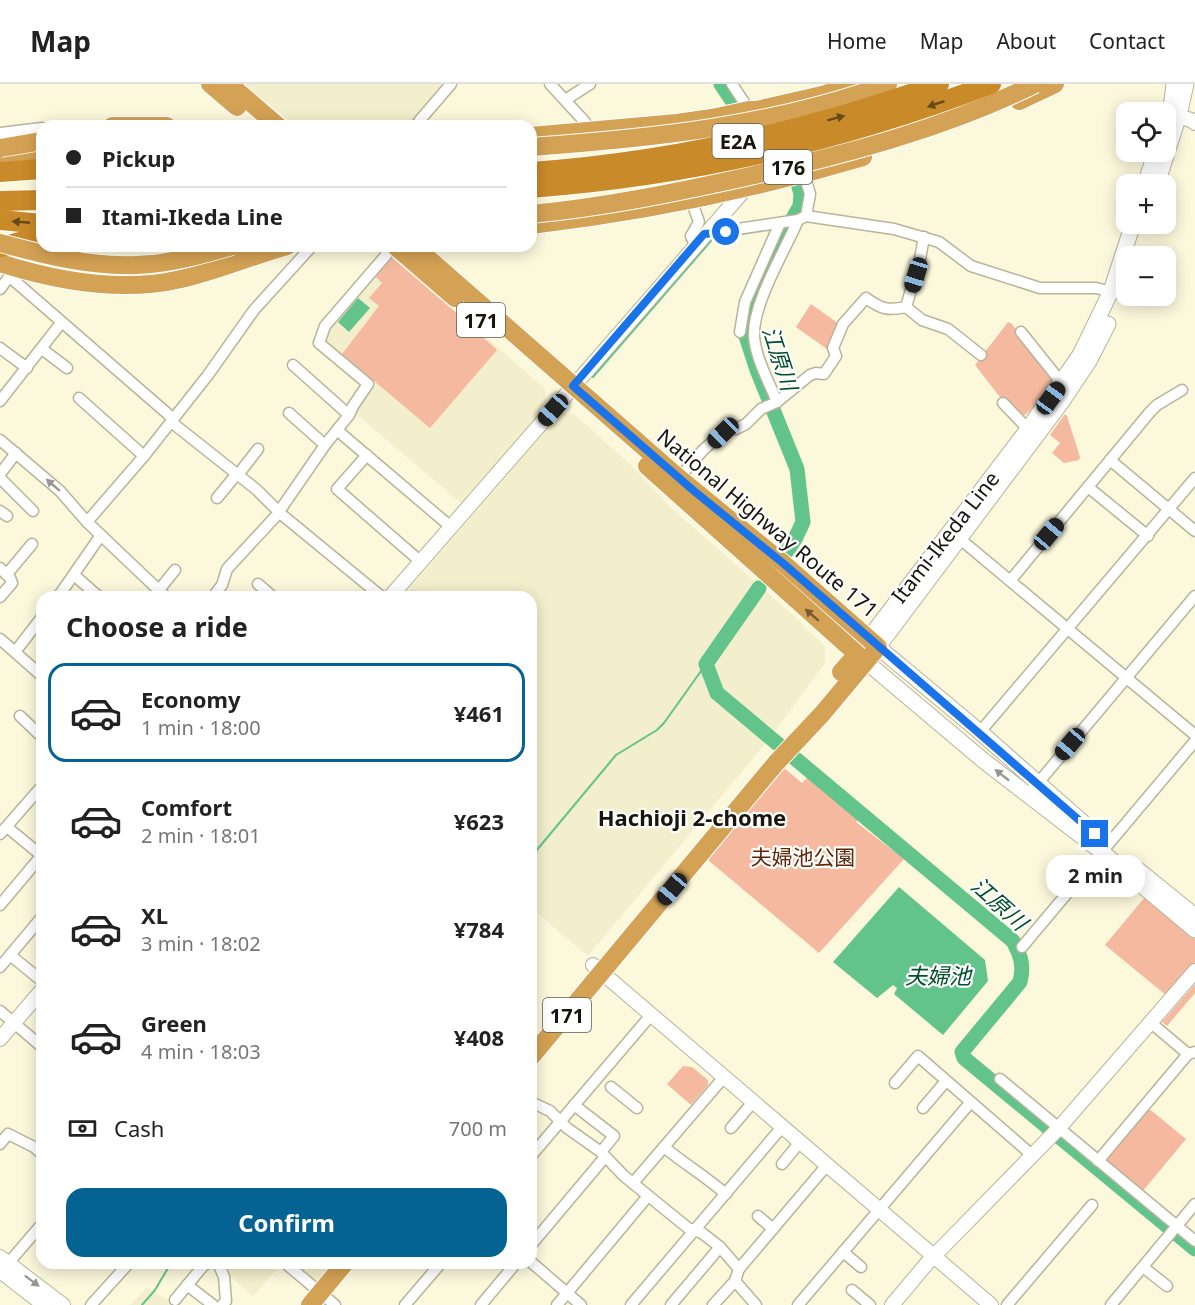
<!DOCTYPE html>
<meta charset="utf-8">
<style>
body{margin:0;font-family:"Noto Sans","Noto Sans JP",sans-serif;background:#f2f2f2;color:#222;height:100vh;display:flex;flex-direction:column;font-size:22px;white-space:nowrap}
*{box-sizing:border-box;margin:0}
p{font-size:20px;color:#767676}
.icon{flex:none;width:33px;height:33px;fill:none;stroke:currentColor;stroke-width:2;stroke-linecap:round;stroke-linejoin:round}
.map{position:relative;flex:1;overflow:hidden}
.sheet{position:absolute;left:36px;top:507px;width:501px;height:678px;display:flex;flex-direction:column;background:#fff;border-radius:18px;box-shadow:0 3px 15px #0003}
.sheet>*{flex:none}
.top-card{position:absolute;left:36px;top:36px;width:501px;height:132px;border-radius:18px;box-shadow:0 3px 15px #0003;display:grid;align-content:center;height:132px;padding:0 30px;background:#fff}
.tools{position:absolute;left:1116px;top:18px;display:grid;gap:12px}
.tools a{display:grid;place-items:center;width:60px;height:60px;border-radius:12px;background:#fff;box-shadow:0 3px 15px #0003;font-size:30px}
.end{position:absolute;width:27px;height:27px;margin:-14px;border:8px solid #1a73e8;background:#fff;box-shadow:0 0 0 3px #fff}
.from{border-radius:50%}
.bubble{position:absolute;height:42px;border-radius:18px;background:#fff;box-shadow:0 3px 15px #0003;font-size:20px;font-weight:700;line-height:42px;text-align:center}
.car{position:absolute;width:18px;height:36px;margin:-18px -9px;border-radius:8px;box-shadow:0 0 4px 2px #0007;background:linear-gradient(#222 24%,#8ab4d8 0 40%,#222 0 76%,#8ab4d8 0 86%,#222 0)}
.top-card b{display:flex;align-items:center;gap:21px;height:57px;font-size:22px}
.top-card b+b{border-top:2px solid #e0e0e0}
.top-card i{width:15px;height:15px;background:#222}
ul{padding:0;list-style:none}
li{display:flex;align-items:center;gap:18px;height:99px;margin:0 12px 9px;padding:0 18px;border:3px solid transparent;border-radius:18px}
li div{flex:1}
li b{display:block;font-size:22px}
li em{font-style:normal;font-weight:700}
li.on{border-color:#046393}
li>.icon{width:54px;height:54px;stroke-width:1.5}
h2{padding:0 30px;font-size:27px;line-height:72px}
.pay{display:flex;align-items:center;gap:15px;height:66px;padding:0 30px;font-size:22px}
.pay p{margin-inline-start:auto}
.action{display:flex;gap:12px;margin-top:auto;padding:12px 30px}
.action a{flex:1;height:69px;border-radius:18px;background:#046393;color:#fff;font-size:24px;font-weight:700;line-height:69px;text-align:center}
header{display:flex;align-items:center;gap:36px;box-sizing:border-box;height:84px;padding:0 30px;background:#fff;border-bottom:2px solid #e0e0e0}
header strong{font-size:28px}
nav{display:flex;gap:33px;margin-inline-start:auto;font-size:21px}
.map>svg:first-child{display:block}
.built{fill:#f3eecb}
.green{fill:#f5b99f}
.water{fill:#62c38b}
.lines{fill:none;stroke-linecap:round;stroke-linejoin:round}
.stream{stroke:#62c38b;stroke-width:2}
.river{stroke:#62c38b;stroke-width:15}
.minor-casing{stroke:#b7b49a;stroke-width:13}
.tertiary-casing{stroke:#b7b49a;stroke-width:16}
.secondary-casing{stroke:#b7b49a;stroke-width:17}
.trunk-casing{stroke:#fff;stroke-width:20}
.motorway-casing{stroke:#fff;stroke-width:22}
.minor{stroke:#fff;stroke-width:10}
.tertiary{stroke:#fff;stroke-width:14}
.secondary{stroke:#fff;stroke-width:15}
.trunk{stroke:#d4a254;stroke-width:18}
.motorway{stroke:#c98a29;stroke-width:20}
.trunk-bridge-casing{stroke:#fff;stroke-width:20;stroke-linecap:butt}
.motorway-bridge-casing{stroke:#fff;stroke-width:22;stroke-linecap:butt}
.trunk-bridge{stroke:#d4a254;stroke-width:18}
.motorway-bridge{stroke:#c98a29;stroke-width:20}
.oneway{fill:#674a19}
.oneway2{fill:#979692}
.oneway3{fill:#765c30}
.route{stroke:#1a73e8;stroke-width:8}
.labels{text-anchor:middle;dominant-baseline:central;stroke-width:4.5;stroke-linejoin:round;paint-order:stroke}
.shield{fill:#fff;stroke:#5d5b55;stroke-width:1.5}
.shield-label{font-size:20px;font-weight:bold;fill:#17150c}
.street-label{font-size:21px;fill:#17150c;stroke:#fff}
.park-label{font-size:21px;fill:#602707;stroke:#fff}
.water-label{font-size:22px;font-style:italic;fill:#00502c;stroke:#fff}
.neighbourhood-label{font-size:22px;font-weight:bold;fill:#17150c;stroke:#fff}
</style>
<header>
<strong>Map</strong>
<nav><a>Home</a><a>Map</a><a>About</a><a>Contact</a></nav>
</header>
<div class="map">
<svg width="1195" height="1221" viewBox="0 0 1195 1221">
<rect width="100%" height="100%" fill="#fbf8dc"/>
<g class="built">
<polygon points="243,0 443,0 407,42 296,42"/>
<polygon points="391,170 545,305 547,321 461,419 354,328 372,299 324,258 330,242"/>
<polygon points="561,329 574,330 633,383 669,422 801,538 804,543 825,562 825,579 769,655 588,872 531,824 531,513 402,513"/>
<polygon points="222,1179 279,1179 281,1181 253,1212 226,1188"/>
<polygon points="295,1179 333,1179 317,1198"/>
<polygon points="147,1204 177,1221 130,1221"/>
</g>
<g class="green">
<polygon points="391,173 454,227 497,266 430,344 342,270 379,222 369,214 382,199 375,192"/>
<polygon points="811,220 839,240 827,265 796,243"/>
<polygon points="1008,238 1012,240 1054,294 1031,326 1021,334 1003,317 975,281"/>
<polygon points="1065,330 1067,332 1080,373 1079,376 1064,379 1052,369 1060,359 1050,351"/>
<polygon points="784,684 802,699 807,694 858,736 856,738 904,775 819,869 708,776"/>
<polygon points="1145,813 1195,855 1195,878 1167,912 1105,861"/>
<polygon points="1195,900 1195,909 1167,942 1162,938"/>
<polygon points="683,982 692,983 708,996 708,1001 691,1021 667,1000"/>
<polygon points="1148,1024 1186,1055 1142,1108 1104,1076"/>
</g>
<g class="water">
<polygon points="358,214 370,224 349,248 338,238"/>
<polygon points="899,803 985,876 988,897 943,951 894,910 897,904 893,901 877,914 833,878"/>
</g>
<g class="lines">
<g class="stream">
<polyline points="562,19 571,30"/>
<polyline points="408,42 418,31"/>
<polyline points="593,293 710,158 714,155 746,149"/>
<polyline points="531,773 616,671 657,646 664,639 706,580"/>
<polyline points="142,1221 155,1206 171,1179"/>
</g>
<g class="river">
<polyline points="721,0 735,21"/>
<polyline points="787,467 795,455 803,438 797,385 757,286 745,249 749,224 786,147 800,122 801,110 798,99"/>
<path d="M759,504L706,580L717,609L1013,857C1021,872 1024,882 1020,898L962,968L964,974L1195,1165"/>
</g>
<defs>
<g id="minor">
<polyline points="550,0 585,38"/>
<polyline points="732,0 749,26"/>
<polyline points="565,16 590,0"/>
<polyline points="417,42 420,36 451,0"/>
<polyline points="0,49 42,44"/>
<polyline points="804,90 810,110 806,132"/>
<polyline points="694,124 699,138 691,152 695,161"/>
<polyline points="704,150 798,136 806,132 894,145 939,158 971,182 1040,204 1096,204 1121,210"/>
<polyline points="924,153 920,175 906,223 922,236 948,245 981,271"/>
<polyline points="10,193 169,331 175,341 257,406 281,430 382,513"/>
<polyline points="0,205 12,189"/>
<polyline points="740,248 745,218 780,139"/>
<polyline points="1021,248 1057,293 1063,298"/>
<polyline points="0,264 27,284"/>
<polyline points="42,265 67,284"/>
<polyline points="293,281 349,331"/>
<polyline points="79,314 144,372"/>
<polyline points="0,317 61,239"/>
<path d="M777,318C769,298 756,275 754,253C752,220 785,167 798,136"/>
<polyline points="1003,319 1028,345"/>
<polyline points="289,329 325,361"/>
<polyline points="338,347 451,443"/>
<polyline points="0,356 60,407 87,438 166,513"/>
<polyline points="367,371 337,405 421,478"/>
<polyline points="1110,376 1195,447"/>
<polyline points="0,390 16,369"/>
<polyline points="237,392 258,365"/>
<polyline points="0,394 33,427"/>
<path d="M679,394L703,366L732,341L736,345L746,340L761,325L777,318L810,291L816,289L824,290L836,272L833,264L843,240L866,214C881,225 888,227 906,223"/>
<polyline points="1088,403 1148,452"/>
<polyline points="217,414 236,391"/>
<polyline points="0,427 7,432"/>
<polyline points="87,438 144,372 208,291 254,226 312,162"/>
<polyline points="960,455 1195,651"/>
<polyline points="0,484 10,494 12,499 0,513"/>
<polyline points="7,490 32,460"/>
<polyline points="74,491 99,513"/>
<polyline points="1010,497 1150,328 1157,321 1182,306"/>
<polyline points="258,500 273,513"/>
<polyline points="159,506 175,486"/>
<polyline points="58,513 101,451"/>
<polyline points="213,513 222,501 227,485 276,432 325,361 349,331 353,322 368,300 319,259 325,242 387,170 386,167"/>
<polyline points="0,555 42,592"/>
<polyline points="15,568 42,533"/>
<polyline points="20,632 42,653"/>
<polyline points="980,648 1195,394"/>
<polyline points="1028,711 1195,512"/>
<polyline points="7,743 42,772"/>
<polyline points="0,750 42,702"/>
<polyline points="0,821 42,771"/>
<polyline points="1022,863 1195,657"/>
<polyline points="10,871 42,897"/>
<polyline points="0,883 42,833"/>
<polyline points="0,927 42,963"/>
<polyline points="1150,938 1188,970 1195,968"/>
<polyline points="1000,995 1195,1157"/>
<polyline points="895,999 918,972 1033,1072"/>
<polyline points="611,1003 637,1024"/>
<polyline points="531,1018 550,1027 567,1044 601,1068 624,1092 688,1144 702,1149 720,1163 739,1185"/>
<polyline points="574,1021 614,1052 601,1068"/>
<polyline points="923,1024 946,997"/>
<polyline points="731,1044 753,1018"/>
<polyline points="0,1060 8,1050 34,1063 42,1070"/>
<path d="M665,1064C685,1080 706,1093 726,1110"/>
<polyline points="531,1072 651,931"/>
<polyline points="1098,1077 1188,970"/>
<polyline points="782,1080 800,1058"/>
<polyline points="633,1099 724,993"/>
<polyline points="758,1132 773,1145"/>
<polyline points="531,1161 605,1073"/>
<polyline points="843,1168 861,1183"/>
<polyline points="531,1178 581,1221"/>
<polyline points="218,1179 224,1193 226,1217 222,1221"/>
<polyline points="285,1179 335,1221"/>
<polyline points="5,1183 42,1140"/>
<polyline points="1143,1183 1167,1202"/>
<polyline points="735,1197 756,1221"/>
<polyline points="187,1201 213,1221"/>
<polyline points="852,1206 870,1221"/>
<polyline points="175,1216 203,1182 208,1179"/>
<polyline points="91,1221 129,1179"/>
<polyline points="405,1221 441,1179"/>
<polyline points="481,1221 516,1179"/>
<polyline points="557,1221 648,1112"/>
<polyline points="631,1221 782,1043"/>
<polyline points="671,1221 720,1163"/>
<polyline points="713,1221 735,1197 739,1185 827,1081"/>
<polyline points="798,1221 970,1019"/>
<polyline points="1007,1221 1092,1121"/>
<polyline points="1111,1221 1195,1120"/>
</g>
<g id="tertiary">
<polyline points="1170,30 1191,36 1195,39"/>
<polyline points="390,513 747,103"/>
<polyline points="593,881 991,1221"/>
<polyline points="0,955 42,906"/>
<polyline points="0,1173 63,1221"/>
<polyline points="0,1187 44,1221"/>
<polyline points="892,1221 929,1177 1059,1044 1195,887"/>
</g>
<g id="secondary">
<polyline points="1166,37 1172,17 1174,0"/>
<polyline points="1145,100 1156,68"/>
<polyline points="1157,100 1179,31 1186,0"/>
<polyline points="1133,140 1111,207 1080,271 1028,345 857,570 984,677 1102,768 1195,846"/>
<polyline points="1105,758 980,648 878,563 1061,319 1089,277 1108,240"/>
<polyline points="1137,785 1195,832"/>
</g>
<g id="trunk">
<polyline points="210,0 237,23"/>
<polyline points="229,0 278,42"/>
<polyline points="1019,17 1055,0"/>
<polyline points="112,42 167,42"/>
<polyline points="531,52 677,39 712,34 749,26 757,26 822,11 857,0"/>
<polyline points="0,74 42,67"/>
<path d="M531,141C644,128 755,105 863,73"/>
<polyline points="395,162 455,214"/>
<polyline points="414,162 679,394 784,480 878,563 822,630 776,679 531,973"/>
<path d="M0,179C57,197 122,209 181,195C217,187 251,172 287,162"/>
<polyline points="647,382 857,570 841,588"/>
<polyline points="310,1221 345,1179"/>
</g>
<g id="motorway">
<polyline points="0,88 42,85"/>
<polyline points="0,117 42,116"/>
<polyline points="0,136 42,140"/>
<polyline points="1,163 42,152"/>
</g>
</defs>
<use href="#minor" class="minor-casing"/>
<use href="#tertiary" class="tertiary-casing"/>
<use href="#secondary" class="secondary-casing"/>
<use href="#trunk" class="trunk-casing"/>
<use href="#motorway" class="motorway-casing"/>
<use href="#minor" class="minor"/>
<use href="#tertiary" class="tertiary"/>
<use href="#secondary" class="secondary"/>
<use href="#trunk" class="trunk"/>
<use href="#motorway" class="motorway"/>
<defs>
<g id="trunk-bridge">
<path d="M531,63C653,54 773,42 888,0"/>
<polyline points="0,64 42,57"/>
<path d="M531,130C605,123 678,108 750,92C847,70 946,44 1035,0"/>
<path d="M0,159C45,171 90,183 137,181C169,180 201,171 232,162"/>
</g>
<g id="motorway-bridge">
<path d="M531,88C670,78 808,47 939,0"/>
<path d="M531,104C689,92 843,57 991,0"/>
</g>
</defs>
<use href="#trunk-bridge" class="trunk-bridge-casing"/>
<use href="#motorway-bridge" class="motorway-bridge-casing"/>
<use href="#trunk-bridge" class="trunk-bridge"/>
<use href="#motorway-bridge" class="motorway-bridge"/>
</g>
<defs><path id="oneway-solid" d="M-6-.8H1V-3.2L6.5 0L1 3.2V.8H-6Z" transform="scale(1.5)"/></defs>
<g class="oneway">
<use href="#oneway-solid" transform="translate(936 20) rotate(161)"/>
<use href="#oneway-solid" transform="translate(836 34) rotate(-15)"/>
<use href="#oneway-solid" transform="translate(21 138) rotate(-175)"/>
</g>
<g class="oneway2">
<use href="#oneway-solid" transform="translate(53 401) rotate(-139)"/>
<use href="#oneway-solid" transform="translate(1002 691) rotate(-142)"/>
<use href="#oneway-solid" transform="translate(32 1197) rotate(37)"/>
</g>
<use class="oneway3" href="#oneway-solid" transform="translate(812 531) rotate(-139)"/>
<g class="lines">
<polyline class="route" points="726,148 704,150 573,302 694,407 784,480 1095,750"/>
</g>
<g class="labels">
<g class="shield">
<rect x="712.5" y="40" width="51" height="34" rx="4.5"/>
<rect x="764" y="66" width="48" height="34" rx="4.5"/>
<rect x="457" y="219" width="48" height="34" rx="4.5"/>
<rect x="543" y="914" width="48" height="34" rx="4.5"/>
</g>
<g class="shield-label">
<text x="738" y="57">E2A</text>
<text x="788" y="83">176</text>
<text x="481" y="236">171</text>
<text x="567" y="931">171</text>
</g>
<g class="street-label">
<text transform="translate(768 439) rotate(40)">National Highway Route 171</text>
<text transform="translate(945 453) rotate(-52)">Itami-Ikeda Line</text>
</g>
<g class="park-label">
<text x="803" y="773">夫婦池公園</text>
</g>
<g class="water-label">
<text transform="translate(781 274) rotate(72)">江原川</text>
<text transform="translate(1000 819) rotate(42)">江原川</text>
<text x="938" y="891">夫婦池</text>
</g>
<g class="neighbourhood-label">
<text x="692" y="733">Hachioji 2-chome</text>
</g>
</g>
</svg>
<div class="tools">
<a><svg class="icon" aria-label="locate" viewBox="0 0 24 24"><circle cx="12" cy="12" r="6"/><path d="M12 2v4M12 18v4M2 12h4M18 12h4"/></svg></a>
<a>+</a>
<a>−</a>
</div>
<i class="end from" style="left:726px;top:148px"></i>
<i class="end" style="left:1095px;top:750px"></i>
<div class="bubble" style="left:1046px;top:771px;width:99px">2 min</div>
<i class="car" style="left:916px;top:191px;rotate:197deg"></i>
<i class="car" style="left:1051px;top:314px;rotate:36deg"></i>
<i class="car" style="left:553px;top:326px;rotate:221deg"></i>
<i class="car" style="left:723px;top:349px;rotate:226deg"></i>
<i class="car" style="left:1049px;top:450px;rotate:40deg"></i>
<i class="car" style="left:1070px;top:660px;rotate:220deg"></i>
<i class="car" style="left:672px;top:805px;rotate:220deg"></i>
<div class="top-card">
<b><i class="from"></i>Pickup</b>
<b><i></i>Itami-Ikeda Line</b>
</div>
<section class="sheet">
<h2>Choose a ride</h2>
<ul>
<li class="on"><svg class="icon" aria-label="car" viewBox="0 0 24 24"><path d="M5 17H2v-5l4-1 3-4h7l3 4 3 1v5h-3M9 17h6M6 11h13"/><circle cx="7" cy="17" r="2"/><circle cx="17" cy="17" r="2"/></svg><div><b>Economy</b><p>1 min · 18:00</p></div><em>¥461</em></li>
<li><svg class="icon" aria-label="car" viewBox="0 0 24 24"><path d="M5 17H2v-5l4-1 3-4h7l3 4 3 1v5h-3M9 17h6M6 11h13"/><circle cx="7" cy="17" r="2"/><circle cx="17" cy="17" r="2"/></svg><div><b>Comfort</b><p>2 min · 18:01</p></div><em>¥623</em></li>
<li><svg class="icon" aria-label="car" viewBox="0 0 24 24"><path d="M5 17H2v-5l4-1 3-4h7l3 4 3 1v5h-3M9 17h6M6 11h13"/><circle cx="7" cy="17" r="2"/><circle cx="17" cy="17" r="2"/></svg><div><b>XL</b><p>3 min · 18:02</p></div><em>¥784</em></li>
<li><svg class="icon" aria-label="car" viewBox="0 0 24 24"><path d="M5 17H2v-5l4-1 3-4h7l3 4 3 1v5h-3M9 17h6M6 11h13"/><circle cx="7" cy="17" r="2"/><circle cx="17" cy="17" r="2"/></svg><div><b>Green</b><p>4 min · 18:03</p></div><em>¥408</em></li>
</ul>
<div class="pay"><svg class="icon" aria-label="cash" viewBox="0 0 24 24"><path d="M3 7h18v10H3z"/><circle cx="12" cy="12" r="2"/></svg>Cash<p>700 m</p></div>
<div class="action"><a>Confirm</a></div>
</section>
</div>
